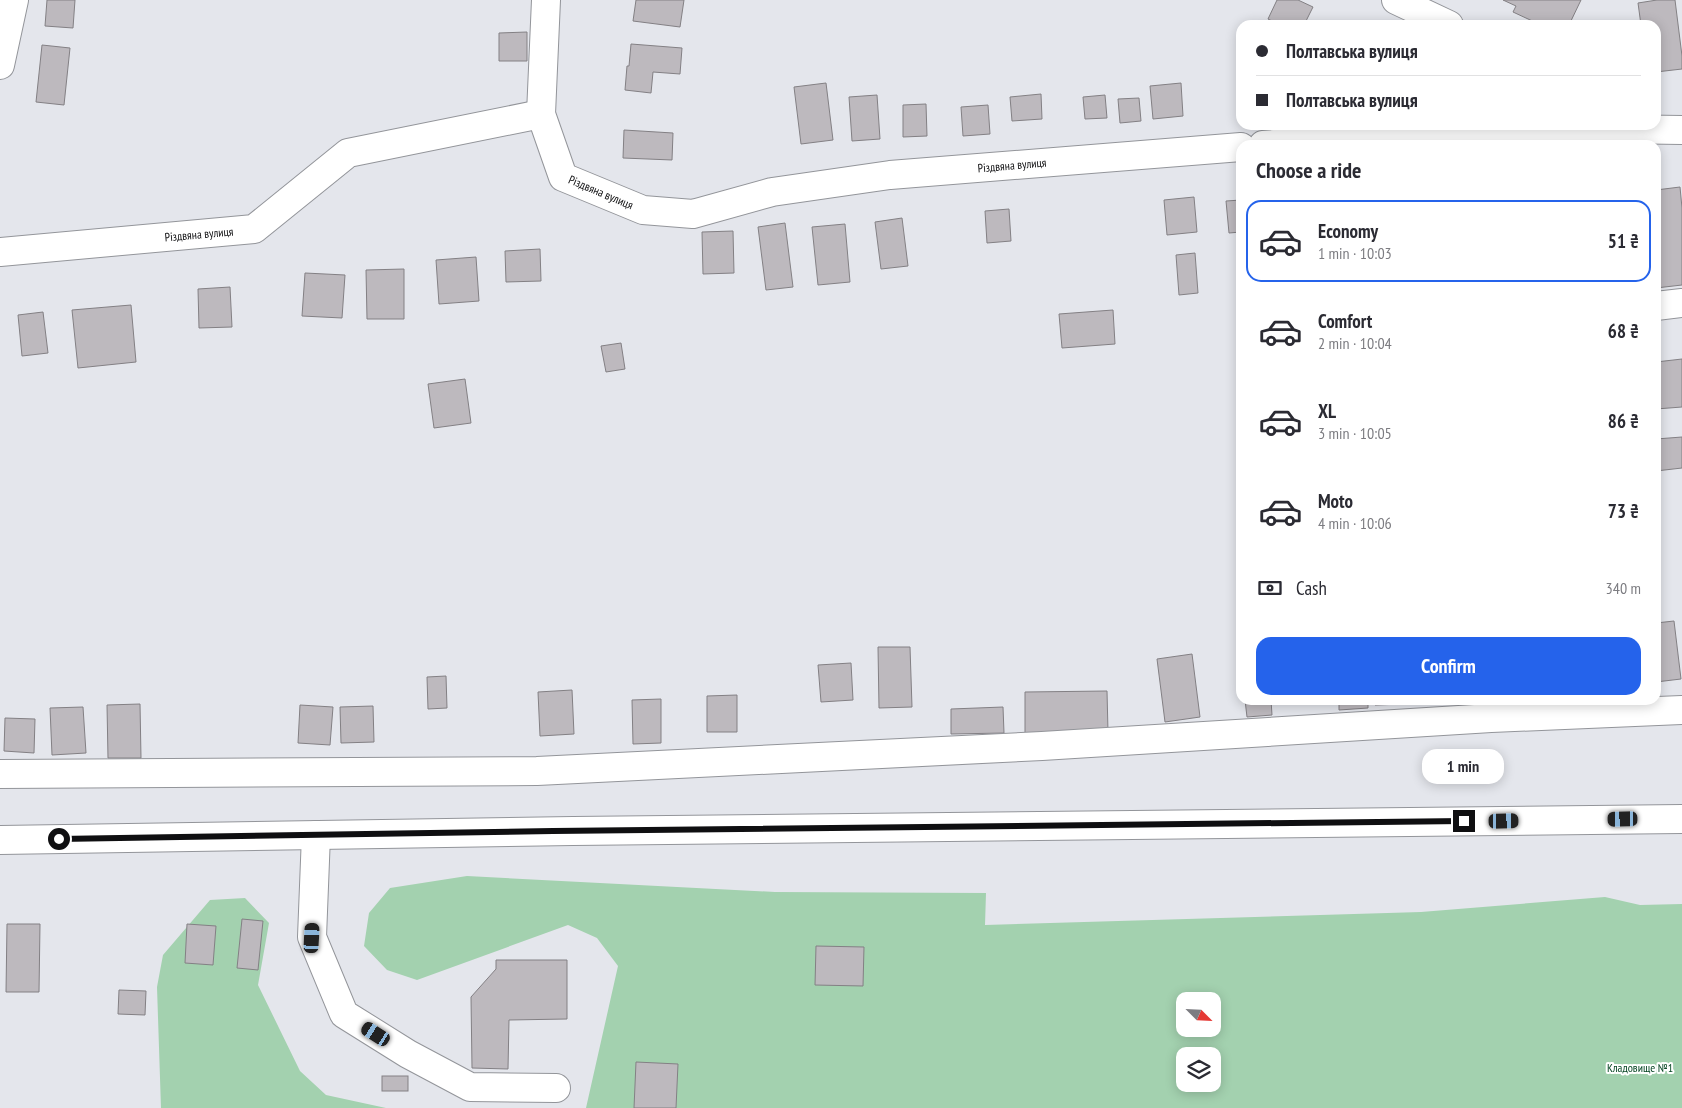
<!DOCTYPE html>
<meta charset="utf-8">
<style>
body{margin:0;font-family:"PT Sans Narrow",sans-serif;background:#f7f7f7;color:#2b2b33;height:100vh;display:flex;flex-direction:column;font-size:19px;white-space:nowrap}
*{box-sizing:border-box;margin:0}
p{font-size:16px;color:#7c7c81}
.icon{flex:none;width:28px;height:28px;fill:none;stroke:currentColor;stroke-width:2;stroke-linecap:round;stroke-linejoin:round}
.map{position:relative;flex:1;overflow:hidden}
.panel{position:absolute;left:1236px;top:140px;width:425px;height:565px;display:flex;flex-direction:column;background:#fff;border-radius:15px;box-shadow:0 2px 12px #0003}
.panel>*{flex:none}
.hud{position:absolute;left:1236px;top:20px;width:425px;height:110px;border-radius:15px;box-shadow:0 2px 12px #0003;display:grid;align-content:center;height:110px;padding:0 20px;background:#fff}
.needle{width:32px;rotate:114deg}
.buttons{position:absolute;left:1176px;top:992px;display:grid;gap:10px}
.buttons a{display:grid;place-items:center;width:45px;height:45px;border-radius:10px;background:#fff;box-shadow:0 2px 12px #0003;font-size:25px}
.end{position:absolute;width:22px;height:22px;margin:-11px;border:6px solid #0f0f11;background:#fff;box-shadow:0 0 0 2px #fff}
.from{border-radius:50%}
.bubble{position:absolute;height:35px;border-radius:15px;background:#fff;box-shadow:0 2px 12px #0003;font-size:16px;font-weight:700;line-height:35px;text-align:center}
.car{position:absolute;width:15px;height:30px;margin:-15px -8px;border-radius:6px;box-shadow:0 0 4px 1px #0007;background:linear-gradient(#222 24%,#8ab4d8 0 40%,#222 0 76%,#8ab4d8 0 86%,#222 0)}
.hud b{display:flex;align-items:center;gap:18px;height:48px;font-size:19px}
.hud b+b{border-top:1px solid #e1e1e2}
.hud i{width:12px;height:12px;background:#2b2b33}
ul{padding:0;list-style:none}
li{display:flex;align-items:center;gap:15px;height:82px;margin:0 10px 8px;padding:0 10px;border:2px solid transparent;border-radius:15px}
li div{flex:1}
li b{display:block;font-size:19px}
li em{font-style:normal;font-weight:700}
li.selected{border-color:#2563eb}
li>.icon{width:45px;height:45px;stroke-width:1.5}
h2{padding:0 20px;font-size:22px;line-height:60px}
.pay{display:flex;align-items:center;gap:12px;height:55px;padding:0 20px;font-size:19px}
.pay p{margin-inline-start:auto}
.primary-button{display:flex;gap:10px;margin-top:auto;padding:10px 20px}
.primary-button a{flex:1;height:58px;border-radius:15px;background:#2563eb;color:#fff;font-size:20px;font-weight:700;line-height:58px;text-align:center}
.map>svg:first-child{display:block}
.green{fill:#a3d1af;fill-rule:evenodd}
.building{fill:#bdb9be;stroke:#838084}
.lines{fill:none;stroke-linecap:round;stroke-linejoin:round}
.minor-casing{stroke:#93959a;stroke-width:30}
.highway-casing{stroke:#93959a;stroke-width:30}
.minor{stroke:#fff;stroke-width:28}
.highway{stroke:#fff;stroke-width:28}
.route{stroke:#0f0f11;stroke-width:6}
.labels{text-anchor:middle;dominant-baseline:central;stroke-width:4;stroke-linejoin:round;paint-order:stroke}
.street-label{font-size:12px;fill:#0f0f11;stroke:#fff}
.park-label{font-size:12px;fill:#064623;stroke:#fff}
</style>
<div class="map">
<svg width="1682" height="1108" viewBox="0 0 1682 1108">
<rect width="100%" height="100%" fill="#e4e6ec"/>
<g class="green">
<path d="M467,876L775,892L986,893L985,925L1421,912L1605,897L1640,905L1682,904V1108H586L618,966L597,938L568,925L417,980L387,970L364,946L369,913L390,888ZM1185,1001H1212V1029H1185ZM1185,1056H1212V1084H1185Z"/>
<polygon points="245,898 269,923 258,985 300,1071 326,1095 386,1108 161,1108 157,987 163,955 210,900"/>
</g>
<g class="building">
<polygon points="47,0 75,0 73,28 45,26"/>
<polygon points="636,0 684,0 680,27 633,21"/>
<polygon points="1277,0 1298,0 1313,7 1304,25 1280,25 1268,19"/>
<polygon points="1503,0 1581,0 1569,25 1541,25 1513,12 1516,6"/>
<polygon points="1657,0 1675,0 1682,56 1682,69 1656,72 1656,25 1641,25 1638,3"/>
<polygon points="527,32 527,61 499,61 499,33"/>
<polygon points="631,44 682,48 680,74 653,72 651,93 625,90 627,66 629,66"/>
<polygon points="42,45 70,48 64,105 36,102"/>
<polygon points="826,83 833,140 801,144 794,87"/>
<polygon points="1181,83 1183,116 1153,119 1150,86"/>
<polygon points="1041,94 1042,119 1012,121 1010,97"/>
<polygon points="877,95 880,139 852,141 849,97"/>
<polygon points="1105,95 1107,118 1085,119 1083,97"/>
<polygon points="1139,98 1141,121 1120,123 1118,99"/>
<polygon points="926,104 927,136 903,137 903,105"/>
<polygon points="988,105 990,134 963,136 961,107"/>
<polygon points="624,130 673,133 672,160 623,158"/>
<polygon points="1680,187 1682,208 1682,285 1656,288 1656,190"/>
<polygon points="1194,197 1197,232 1167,235 1164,200"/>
<polygon points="1241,200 1241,232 1229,233 1226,201"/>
<polygon points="1009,209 1011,241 987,243 985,211"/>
<polygon points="902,218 908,266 881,269 875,222"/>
<polygon points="785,223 793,287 766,290 758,227"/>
<polygon points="845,224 850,282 818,285 812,227"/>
<polygon points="733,231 734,273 703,274 702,232"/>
<polygon points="540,249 541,281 506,282 505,251"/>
<polygon points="1195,253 1198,293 1179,295 1176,255"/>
<polygon points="476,257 479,301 439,304 436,260"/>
<polygon points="404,269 404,319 367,319 366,270"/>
<polygon points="305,273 345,275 342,318 302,316"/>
<polygon points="230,287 232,327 199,328 198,289"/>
<polygon points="131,305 136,362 78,368 72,310"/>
<polygon points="1113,310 1115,344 1062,348 1059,314"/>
<polygon points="43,312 48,353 22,356 18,315"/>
<polygon points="621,343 625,369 606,372 601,346"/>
<polygon points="1682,359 1682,407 1656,409 1656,362"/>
<polygon points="465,379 471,423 434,428 428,384"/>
<polygon points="1682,437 1682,468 1656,471 1656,439"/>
<polygon points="1674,621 1681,679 1656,682 1656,623"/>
<polygon points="878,647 910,647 912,707 879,708"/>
<polygon points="1192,654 1200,717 1165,722 1157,659"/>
<polygon points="851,663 853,700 821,702 818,665"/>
<polygon points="446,676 447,708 428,709 427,677"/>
<polygon points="572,690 574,734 540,736 538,692"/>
<polygon points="1107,691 1108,732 1025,733 1025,692"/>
<polygon points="737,695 737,732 707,732 707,696"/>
<polygon points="661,699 661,743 633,744 632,700"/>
<polygon points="1245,700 1271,700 1272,715 1247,717"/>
<polygon points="1339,700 1368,700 1368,708 1339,710"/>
<polygon points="1375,700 1403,700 1403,704 1375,705"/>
<polygon points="140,704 141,758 108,758 107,705"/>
<polygon points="300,705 333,707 330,745 298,743"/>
<polygon points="373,706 374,742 341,743 340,707"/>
<polygon points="83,707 86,753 52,755 50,708"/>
<polygon points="1003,707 1004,733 951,734 951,709"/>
<polygon points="5,718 35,719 34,753 4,751"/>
<polygon points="242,919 263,921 258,970 237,968"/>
<polygon points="7,924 40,924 39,992 6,992"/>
<polygon points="187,924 216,926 213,965 185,963"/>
<polygon points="816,946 864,947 863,986 815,985"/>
<polygon points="496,960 567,960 567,1019 509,1020 508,1069 472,1068 471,997 496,969"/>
<polygon points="119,990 146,991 145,1015 118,1014"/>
<polygon points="636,1062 678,1064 676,1108 634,1108"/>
<rect x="382" y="1076" width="26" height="15"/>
</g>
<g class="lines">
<defs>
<g id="minor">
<polyline points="546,0 541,114 563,177 643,210 693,214 772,192 890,175 1241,147"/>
<polyline points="1396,0 1449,25"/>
<polyline points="0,65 14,0"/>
<polyline points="1263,145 1478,127 1682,130"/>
<polyline points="0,252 254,229 348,153 541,114"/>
<polyline points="1656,306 1682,303"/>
<polyline points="0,774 537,771 1042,746 1491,718 1682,710"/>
<polyline points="316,835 312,937 344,1014 408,1054 470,1087 556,1088"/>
</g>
<polyline id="highway" points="0,840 573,831 1682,819"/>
</defs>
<use href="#minor" class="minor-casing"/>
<use href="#highway" class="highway-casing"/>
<use href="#minor" class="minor"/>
<use href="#highway" class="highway"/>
</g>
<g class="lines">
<polyline class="route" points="59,839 553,831 1464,821"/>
</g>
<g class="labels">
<g class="street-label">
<text transform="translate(1012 165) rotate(-5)">Різдвяна вулиця</text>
<text transform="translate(601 192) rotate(23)">Різдвяна вулиця</text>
<text transform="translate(199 234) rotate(-5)">Різдвяна вулиця</text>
</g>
<g class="park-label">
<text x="1640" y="1067">Кладовище №1</text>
</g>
</g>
</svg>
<div class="buttons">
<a><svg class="needle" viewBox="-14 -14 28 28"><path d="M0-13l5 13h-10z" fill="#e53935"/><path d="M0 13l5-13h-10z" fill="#7c7c81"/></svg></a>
<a><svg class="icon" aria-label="layers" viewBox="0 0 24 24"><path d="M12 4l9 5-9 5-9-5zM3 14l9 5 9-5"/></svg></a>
</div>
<i class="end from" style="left:59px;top:839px"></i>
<i class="end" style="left:1464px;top:821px"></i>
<div class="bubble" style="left:1422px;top:749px;width:82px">1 min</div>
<i class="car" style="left:1623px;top:819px;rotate:269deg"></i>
<i class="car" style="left:1504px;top:821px;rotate:89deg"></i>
<i class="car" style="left:312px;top:938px;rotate:3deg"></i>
<i class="car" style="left:376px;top:1034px;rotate:302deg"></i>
<div class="hud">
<b><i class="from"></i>Полтавська вулиця</b>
<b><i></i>Полтавська вулиця</b>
</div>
<section class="panel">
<h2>Choose a ride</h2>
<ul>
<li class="selected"><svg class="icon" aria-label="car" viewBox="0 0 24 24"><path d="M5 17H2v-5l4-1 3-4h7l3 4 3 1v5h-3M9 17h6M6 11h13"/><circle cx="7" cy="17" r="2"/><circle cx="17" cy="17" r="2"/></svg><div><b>Economy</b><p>1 min · 10:03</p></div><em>51 ₴</em></li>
<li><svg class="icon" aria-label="car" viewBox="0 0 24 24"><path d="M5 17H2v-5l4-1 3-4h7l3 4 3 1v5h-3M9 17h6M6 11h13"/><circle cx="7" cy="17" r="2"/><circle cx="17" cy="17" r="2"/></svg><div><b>Comfort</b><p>2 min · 10:04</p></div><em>68 ₴</em></li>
<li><svg class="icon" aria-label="car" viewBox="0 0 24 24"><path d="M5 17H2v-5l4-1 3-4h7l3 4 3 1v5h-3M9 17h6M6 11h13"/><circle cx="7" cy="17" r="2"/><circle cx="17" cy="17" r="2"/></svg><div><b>XL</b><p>3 min · 10:05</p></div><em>86 ₴</em></li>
<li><svg class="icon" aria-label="car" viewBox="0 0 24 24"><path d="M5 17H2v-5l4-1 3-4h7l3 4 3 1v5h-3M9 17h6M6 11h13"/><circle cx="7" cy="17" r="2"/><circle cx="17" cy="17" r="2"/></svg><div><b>Moto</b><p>4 min · 10:06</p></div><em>73 ₴</em></li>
</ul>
<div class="pay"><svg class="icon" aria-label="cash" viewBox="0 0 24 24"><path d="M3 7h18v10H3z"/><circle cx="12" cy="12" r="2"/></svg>Cash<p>340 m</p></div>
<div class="primary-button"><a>Confirm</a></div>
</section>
</div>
